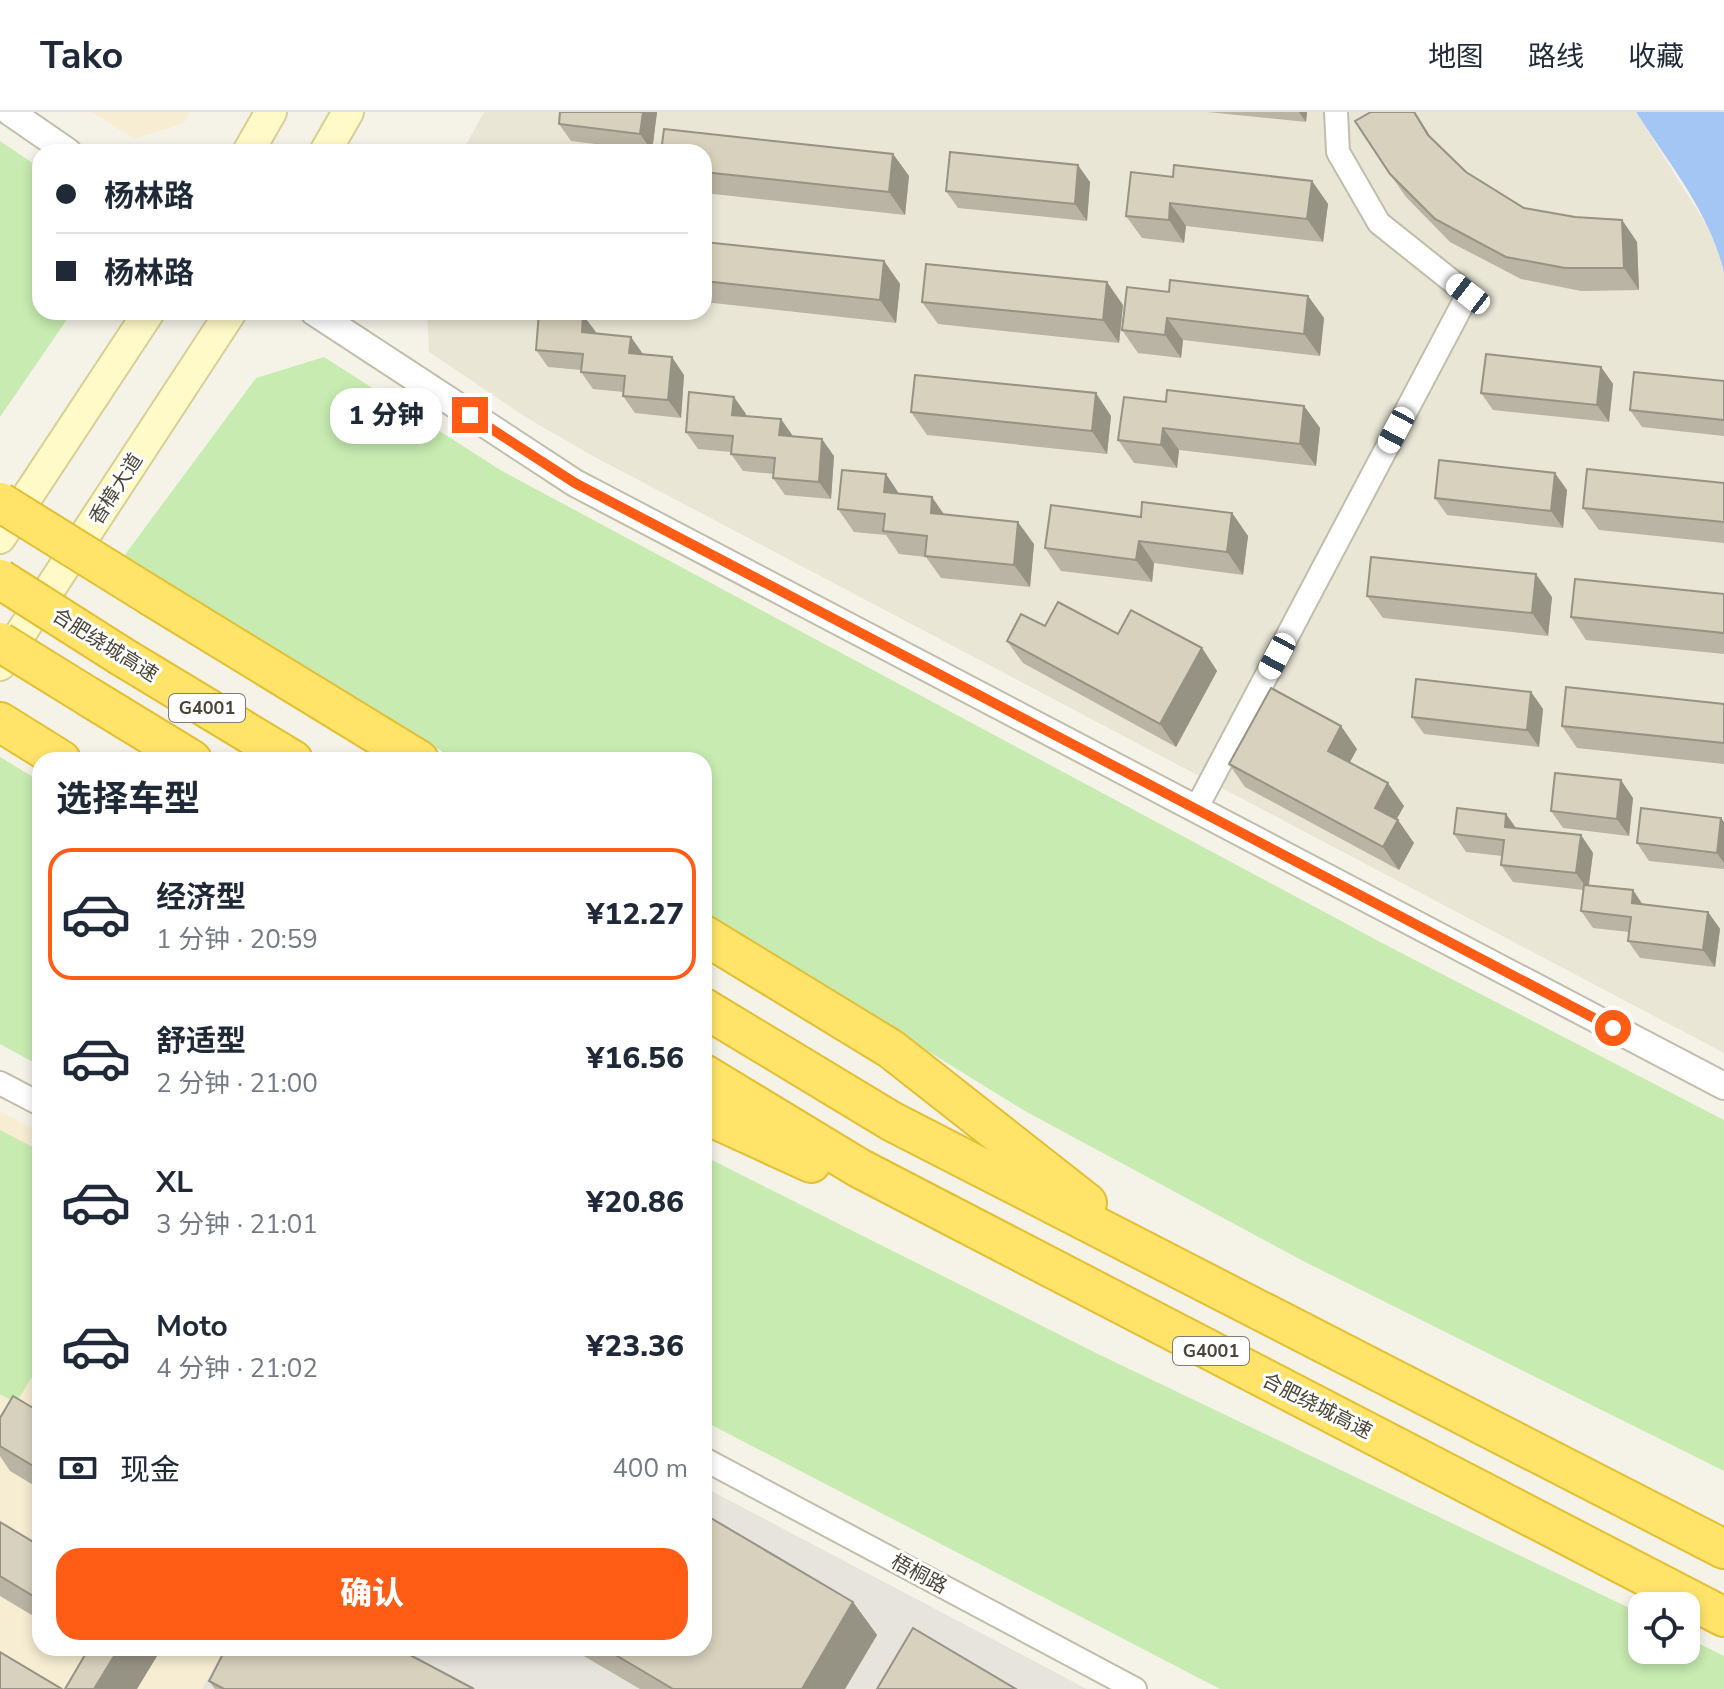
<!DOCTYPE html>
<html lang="zh">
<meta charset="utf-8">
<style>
body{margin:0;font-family:"Nunito Sans","Noto Sans SC",sans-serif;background:#f2f2f3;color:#1f2937;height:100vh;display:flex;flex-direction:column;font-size:30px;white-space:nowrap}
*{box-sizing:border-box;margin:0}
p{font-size:26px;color:#747a83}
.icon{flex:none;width:44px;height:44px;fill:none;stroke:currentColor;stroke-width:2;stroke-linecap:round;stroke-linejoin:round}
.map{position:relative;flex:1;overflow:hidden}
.panel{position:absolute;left:32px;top:640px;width:680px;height:904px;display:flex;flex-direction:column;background:#fff;border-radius:24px;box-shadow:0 4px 12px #0003}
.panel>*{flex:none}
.hud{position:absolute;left:32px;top:32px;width:680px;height:176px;border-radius:24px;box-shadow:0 4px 12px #0003;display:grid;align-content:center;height:176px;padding:0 24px;background:#fff}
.fabs{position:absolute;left:1628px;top:1480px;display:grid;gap:16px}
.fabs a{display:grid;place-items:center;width:72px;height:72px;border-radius:16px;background:#fff;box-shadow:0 4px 12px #0003;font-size:40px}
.end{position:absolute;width:36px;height:36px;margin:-18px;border:10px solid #ff5c15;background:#fff;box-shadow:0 0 0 4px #fff}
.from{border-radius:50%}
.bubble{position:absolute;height:56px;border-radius:24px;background:#fff;box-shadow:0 4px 12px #0003;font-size:26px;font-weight:800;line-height:56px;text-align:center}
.car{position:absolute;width:24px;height:48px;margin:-24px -12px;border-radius:10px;box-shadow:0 0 6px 2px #0007;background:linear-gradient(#fff 24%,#345 0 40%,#fff 0 76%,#345 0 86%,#fff 0)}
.hud b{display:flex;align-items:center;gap:28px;height:76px;font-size:30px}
.hud b+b{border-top:2px solid #e0e1e3}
.hud i{width:20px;height:20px;background:#1f2937}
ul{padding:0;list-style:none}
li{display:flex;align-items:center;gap:24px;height:132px;margin:0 16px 12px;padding:0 8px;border:4px solid transparent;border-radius:24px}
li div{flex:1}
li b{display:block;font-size:30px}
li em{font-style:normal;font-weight:800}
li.selected{border-color:#ff5c15}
li>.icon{width:72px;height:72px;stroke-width:1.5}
h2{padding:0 24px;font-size:36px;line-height:96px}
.pay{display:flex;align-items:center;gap:20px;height:88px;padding:0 24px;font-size:30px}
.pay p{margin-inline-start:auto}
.cta{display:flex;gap:16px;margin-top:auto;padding:16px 24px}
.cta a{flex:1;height:92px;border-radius:24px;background:#ff5c15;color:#fff;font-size:32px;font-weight:800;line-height:92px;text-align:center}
header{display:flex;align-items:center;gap:48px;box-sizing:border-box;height:112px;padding:0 40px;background:#fff;border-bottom:2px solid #e0e1e3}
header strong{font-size:38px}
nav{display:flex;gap:44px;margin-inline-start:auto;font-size:28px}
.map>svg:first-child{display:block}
.residential{fill:#e9e6d6}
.commercial{fill:#f7edd3}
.industrial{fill:#e7e4dd}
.green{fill:#c7ebb0}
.water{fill:#a3c6f4}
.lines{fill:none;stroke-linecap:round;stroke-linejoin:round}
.minor-casing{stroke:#c1bdaa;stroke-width:26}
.tertiary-casing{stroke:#c1bdaa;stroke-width:30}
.secondary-casing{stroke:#d7cf96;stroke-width:34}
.motorway-casing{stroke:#e4be33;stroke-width:42}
.minor{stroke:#fff;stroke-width:22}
.tertiary{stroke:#fff;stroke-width:26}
.secondary{stroke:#fffac8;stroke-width:30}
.motorway{stroke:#ffe469;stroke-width:38}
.motorway-bridge-casing{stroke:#e4be33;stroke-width:42;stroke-linecap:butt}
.motorway-bridge{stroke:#ffe469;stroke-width:38}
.wall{fill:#b9b4a3}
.shaded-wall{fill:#969284}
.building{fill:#d7d1bd;stroke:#969284;stroke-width:2}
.route{stroke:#ff5c15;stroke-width:10}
.labels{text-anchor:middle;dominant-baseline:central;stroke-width:6;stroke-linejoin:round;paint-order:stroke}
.shield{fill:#fff;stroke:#807c72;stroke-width:2}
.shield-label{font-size:18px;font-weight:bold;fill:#494436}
.street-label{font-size:20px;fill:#494436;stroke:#fff}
</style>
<header>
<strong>Tako</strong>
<nav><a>地图</a><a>路线</a><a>收藏</a></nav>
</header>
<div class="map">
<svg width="1724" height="1577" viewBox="0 0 1724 1577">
<rect width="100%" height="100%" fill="#f5f3e8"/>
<polygon class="residential" points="484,0 1636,0 1706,112 1719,140 1724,160 1724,941 591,343 527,306 429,240 427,200 704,200 704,40 462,40"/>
<g class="commercial">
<polygon points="92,0 190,0 184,11 134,27"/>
<polygon points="0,999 40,1021 40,1536 225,1536 202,1577 0,1577"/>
</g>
<polygon class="industrial" points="704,1375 1087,1577 202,1577 225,1536 704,1536"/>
<g class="green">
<polygon points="0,29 40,56 40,200 72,200 0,305"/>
<polygon points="324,245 502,359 1384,832 1724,1008 1724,1359 1305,1150 1025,999 704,801 704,648 456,648 124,444 256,266"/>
<polygon points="0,645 40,669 40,954 0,932"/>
<polygon points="0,1018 40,1039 40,1252 16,1291 0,1282"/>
<polygon points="704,1044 1098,1242 1642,1502 1642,1538 1686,1538 1686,1525 1724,1544 1724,1577 1220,1577 704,1309"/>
</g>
<path class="water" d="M1636,0H1724V160C1710,101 1668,50 1636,0Z"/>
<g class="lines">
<defs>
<g id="minor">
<polyline points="1196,697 1468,182 1379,111 1338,40 1336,0"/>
<polyline points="0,971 40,992"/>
<polyline points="704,1347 1135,1577"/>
</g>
<g id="tertiary">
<polyline points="10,0 68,40"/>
<polyline points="314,200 575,371 1724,974"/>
</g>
<g id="secondary">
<polyline points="248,40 271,0"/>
<polyline points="325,40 348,0"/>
<polyline points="0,426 149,200"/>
<polyline points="0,553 231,200"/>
</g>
<g id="motorway">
<polyline points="151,484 419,648"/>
<polyline points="121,544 293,648"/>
<polyline points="89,585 192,648"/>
<polyline points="0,610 61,648"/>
<polyline points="704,823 891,937 1087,1091"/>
<polyline points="704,896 891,1009 1724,1437"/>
<polyline points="704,962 859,1056 1724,1505"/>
<polyline points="704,1002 811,1051"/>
</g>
</defs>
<use href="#minor" class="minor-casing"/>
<use href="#tertiary" class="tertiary-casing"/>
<use href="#secondary" class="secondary-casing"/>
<use href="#motorway" class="motorway-casing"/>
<use href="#minor" class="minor"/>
<use href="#tertiary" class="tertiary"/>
<use href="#secondary" class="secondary"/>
<use href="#motorway" class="motorway"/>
<defs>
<g id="motorway-bridge">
<polyline points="0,390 151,484"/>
<polyline points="0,467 121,544"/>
<polyline points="0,530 89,585"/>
</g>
</defs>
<use href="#motorway-bridge" class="motorway-bridge-casing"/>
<use href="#motorway-bridge" class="motorway-bridge"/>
</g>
<g class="wall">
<polygon points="657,0 652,39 571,29 559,12"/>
<polygon points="1207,0 1307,0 1306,10"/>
<polygon points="1432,28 1466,60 1524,96 1575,105 1622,108 1637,130 1639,178 1581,179 1521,167 1450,130 1406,85 1390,62"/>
<polygon points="704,40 893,42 909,64 905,103 704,81"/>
<polygon points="1173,65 1312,69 1328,92 1323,130 1186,114 1184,131 1142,126 1126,104"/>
<polygon points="1090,70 1087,109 958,96 946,79"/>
<polygon points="704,130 884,149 900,172 896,211 704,190"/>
<polygon points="1169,180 1308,184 1324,206 1320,244 1183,228 1181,246 1138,241 1122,218"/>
<polygon points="922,190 1123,193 1119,231 938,212"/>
<polygon points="596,220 595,222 684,263 681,306 635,301 623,284 624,280 593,277 581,260 581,258 548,255 536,238"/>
<polygon points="1601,255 1613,272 1609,310 1493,298 1481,281"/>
<polygon points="1724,269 1724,324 1642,315 1630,298"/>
<polygon points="1166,290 1304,294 1320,316 1316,354 1179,338 1177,356 1134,351 1118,328"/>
<polygon points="911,300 1111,304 1107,342 927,323"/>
<polygon points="746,302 745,304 793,324 834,344 831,387 785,383 773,366 774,362 743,359 731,342 731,340 698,337 686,320"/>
<polygon points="886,362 899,382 945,402 1034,432 1030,475 941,466 926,445 899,442 886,423 854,420 838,397"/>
<polygon points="1724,371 1724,431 1599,418 1583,396"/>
<polygon points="1567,378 1563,416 1447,403 1435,386"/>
<polygon points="1232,401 1248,424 1243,463 1154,451 1152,470 1061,459 1045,436 1141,405"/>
<polygon points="1724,482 1724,542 1586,528 1571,505"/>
<polygon points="1367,484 1552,485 1548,524 1383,506"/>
<polygon points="1045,514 1118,522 1202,536 1217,559 1176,635 1023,551 1007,529"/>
<polygon points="1531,580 1543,597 1539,635 1424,622 1412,605"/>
<polygon points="1724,592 1724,652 1577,636 1562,614"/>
<polygon points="1357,637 1350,650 1404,694 1396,708 1414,731 1399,758 1245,675 1229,652"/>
<polygon points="1633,686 1629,724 1563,716 1551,699"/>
<polygon points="1506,702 1516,716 1581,723 1593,741 1589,773 1643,792 1708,800 1720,817 1715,855 1640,846 1628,829 1629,820 1593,816 1581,799 1584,778 1513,770 1501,753 1502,744 1466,740 1454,722"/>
<polygon points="1721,706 1724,710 1724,757 1649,749 1637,731"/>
<polygon points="40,1300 40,1377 10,1359 0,1344 0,1306"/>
<polygon points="0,1410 40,1434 40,1508 0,1484"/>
<polygon points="853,1490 877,1523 845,1577 640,1577 582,1543 578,1536 704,1536"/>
<polygon points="209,1569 474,1577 215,1577"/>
</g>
<g class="shaded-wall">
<polygon points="643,0 657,0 652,39 640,22"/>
<polygon points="1299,0 1307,0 1306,10"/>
<polygon points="1414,0 1415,0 1444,46 1428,23"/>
<polygon points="893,42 909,64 905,103 889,80"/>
<polygon points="1078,53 1090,70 1087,109 1075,92"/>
<polygon points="1312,69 1328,92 1323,130 1307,107"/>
<polygon points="1170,91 1186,114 1184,131 1169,108"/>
<polygon points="1622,108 1637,130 1639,178 1624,156"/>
<polygon points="884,149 900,172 896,211 880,188"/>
<polygon points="1107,170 1123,193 1119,231 1103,208"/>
<polygon points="1308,184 1324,206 1320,244 1304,222"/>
<polygon points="583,203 596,220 594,238 582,220"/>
<polygon points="1167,206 1183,228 1181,246 1165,223"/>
<polygon points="631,225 643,242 629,241"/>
<polygon points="672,245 684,263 681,306 668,288"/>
<polygon points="1601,255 1613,272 1609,310 1597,293"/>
<polygon points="1096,281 1111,304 1107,342 1092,319"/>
<polygon points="734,285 746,302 744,320 732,303"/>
<polygon points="1304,294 1320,316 1316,354 1300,332"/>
<polygon points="781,307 793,324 779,323"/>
<polygon points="1163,316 1179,338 1177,356 1161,333"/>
<polygon points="822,327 834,344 831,387 819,370"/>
<polygon points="1555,361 1567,378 1563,416 1551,399"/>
<polygon points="886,362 901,385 884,380"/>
<polygon points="932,385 948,408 931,401"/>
<polygon points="1232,401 1248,424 1243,463 1227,440"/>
<polygon points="1018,410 1034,432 1030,475 1014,453"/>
<polygon points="1139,429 1154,451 1152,470 1136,448"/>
<polygon points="1536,462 1552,485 1548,524 1532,501"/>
<polygon points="1202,536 1217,559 1176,635 1160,612"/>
<polygon points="1531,580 1543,597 1539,635 1527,618"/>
<polygon points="1341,614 1357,637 1344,661 1328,639"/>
<polygon points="1621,668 1633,686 1629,724 1617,707"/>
<polygon points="1388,671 1404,694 1390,719 1375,696"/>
<polygon points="1506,702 1518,719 1505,715"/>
<polygon points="1721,706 1724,710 1724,751 1717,741"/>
<polygon points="1398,708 1414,731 1399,758 1383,735"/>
<polygon points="1581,723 1593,741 1588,778 1576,761"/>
<polygon points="1633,778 1645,796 1632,791"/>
<polygon points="1708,800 1720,817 1715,855 1703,838"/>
<polygon points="853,1490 877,1523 845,1577 802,1577"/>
<polygon points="119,1536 162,1536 137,1577 94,1577"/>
</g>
<g class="building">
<polygon points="560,0 643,0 640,22 559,12"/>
<polygon points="1371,0 1414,0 1428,23 1466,60 1524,96 1575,105 1622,108 1624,156 1565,156 1506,145 1435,107 1390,62 1355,9"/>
<polygon points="664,17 893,42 889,80 704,60 704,40 661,40"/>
<polygon points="950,40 1078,53 1075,92 946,79"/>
<polygon points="1174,53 1312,69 1307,107 1170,91 1169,108 1126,104 1131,60 1173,65"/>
<polygon points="704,130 884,149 880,188 704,169"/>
<polygon points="926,152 1107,170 1103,208 922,190"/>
<polygon points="1170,168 1308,184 1304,222 1167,206 1165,223 1122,218 1127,175 1169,180"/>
<polygon points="539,200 583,203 582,220 631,225 629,241 672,245 668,288 623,284 625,264 581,260 583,242 536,238"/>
<polygon points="1486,242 1601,255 1597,293 1481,281"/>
<polygon points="1634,260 1724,269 1724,308 1630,298"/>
<polygon points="915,263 1096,281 1092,319 911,300"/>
<polygon points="1167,278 1304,294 1300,332 1163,316 1161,333 1118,328 1124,285 1166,290"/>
<polygon points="689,280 734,285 732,303 781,307 779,323 822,327 819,370 773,366 775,346 731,342 733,324 686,320"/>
<polygon points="1439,348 1555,361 1551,399 1435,386"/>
<polygon points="1587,357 1724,371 1724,410 1583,396"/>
<polygon points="842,358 886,362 884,380 932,385 931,401 1018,410 1014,453 925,444 927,424 883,419 885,402 838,397"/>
<polygon points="1142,390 1232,401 1227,440 1139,429 1136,448 1045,436 1051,393 1141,405"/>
<polygon points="1371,445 1536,462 1532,501 1367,484"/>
<polygon points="1575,467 1724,482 1724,521 1571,505"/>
<polygon points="1058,490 1118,522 1131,498 1202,536 1160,612 1007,529 1021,502 1045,514"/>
<polygon points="1416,567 1531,580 1527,618 1412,605"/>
<polygon points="1566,575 1724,592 1724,631 1562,614"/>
<polygon points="1271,576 1341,614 1328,639 1388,671 1375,696 1398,708 1383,735 1229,652"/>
<polygon points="1555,661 1621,668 1617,707 1551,699"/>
<polygon points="1457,696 1506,702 1505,715 1581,723 1576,761 1501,753 1504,728 1454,722"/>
<polygon points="1641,696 1721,706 1717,741 1637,731"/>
<polygon points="1584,773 1633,778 1632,791 1708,800 1703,838 1628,829 1631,805 1581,799"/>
<polygon points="40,1224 40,1238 34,1234"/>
<polygon points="13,1284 40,1300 40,1358 0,1334 0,1306"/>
<polygon points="704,1402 853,1490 802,1577 673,1577 604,1536 704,1536"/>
<polygon points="0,1410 40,1434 40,1488 0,1464"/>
<polygon points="913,1516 1016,1577 877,1577"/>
<polygon points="89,1536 119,1536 94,1577 65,1577"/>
<polygon points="226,1536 397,1536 474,1577 224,1577 209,1569"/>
<polygon points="0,1540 62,1577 0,1577"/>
</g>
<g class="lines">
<polyline class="route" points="470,303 575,371 1613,916"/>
</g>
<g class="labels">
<g class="shield">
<rect x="169" y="582" width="76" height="28" rx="6"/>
<rect x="1173" y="1225" width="76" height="28" rx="6"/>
</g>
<g class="shield-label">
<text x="207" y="596">G4001</text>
<text x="1211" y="1239">G4001</text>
</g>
<g class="street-label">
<text transform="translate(116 377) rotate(-57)">香樟大道</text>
<text transform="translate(105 533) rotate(32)">合肥绕城高速</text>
<text transform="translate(1317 1294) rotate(27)">合肥绕城高速</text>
<text transform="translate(919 1462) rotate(28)">梧桐路</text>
</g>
</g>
</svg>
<div class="fabs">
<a><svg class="icon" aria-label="locate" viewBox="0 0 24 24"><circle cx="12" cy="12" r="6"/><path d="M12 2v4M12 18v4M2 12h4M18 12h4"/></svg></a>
</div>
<i class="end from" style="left:1613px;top:916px"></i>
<i class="end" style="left:470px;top:303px"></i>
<div class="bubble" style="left:330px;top:276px;width:112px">1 分钟</div>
<i class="car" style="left:1468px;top:182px;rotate:308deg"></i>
<i class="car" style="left:1396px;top:318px;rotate:208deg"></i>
<i class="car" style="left:1277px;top:544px;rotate:208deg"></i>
<div class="hud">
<b><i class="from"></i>杨林路</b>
<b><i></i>杨林路</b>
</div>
<section class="panel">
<h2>选择车型</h2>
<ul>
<li class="selected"><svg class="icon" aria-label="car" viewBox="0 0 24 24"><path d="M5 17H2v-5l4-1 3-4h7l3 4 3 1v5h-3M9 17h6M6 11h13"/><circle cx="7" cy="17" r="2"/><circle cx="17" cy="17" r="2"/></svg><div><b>经济型</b><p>1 分钟 · 20:59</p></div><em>¥12.27</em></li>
<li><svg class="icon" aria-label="car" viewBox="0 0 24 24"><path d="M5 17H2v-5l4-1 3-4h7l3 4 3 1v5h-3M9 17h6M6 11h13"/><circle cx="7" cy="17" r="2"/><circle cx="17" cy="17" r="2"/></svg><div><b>舒适型</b><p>2 分钟 · 21:00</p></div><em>¥16.56</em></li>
<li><svg class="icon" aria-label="car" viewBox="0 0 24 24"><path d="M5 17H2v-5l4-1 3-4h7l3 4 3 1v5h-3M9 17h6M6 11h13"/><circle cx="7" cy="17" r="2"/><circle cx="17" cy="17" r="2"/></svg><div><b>XL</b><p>3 分钟 · 21:01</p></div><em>¥20.86</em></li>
<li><svg class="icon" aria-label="car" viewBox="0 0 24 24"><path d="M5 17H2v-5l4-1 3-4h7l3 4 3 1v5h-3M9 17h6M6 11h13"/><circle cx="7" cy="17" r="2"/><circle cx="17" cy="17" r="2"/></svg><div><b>Moto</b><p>4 分钟 · 21:02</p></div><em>¥23.36</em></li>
</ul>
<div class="pay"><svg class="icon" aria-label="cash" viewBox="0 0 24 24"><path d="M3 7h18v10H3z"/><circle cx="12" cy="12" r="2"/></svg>现金<p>400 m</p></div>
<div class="cta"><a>确认</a></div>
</section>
</div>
